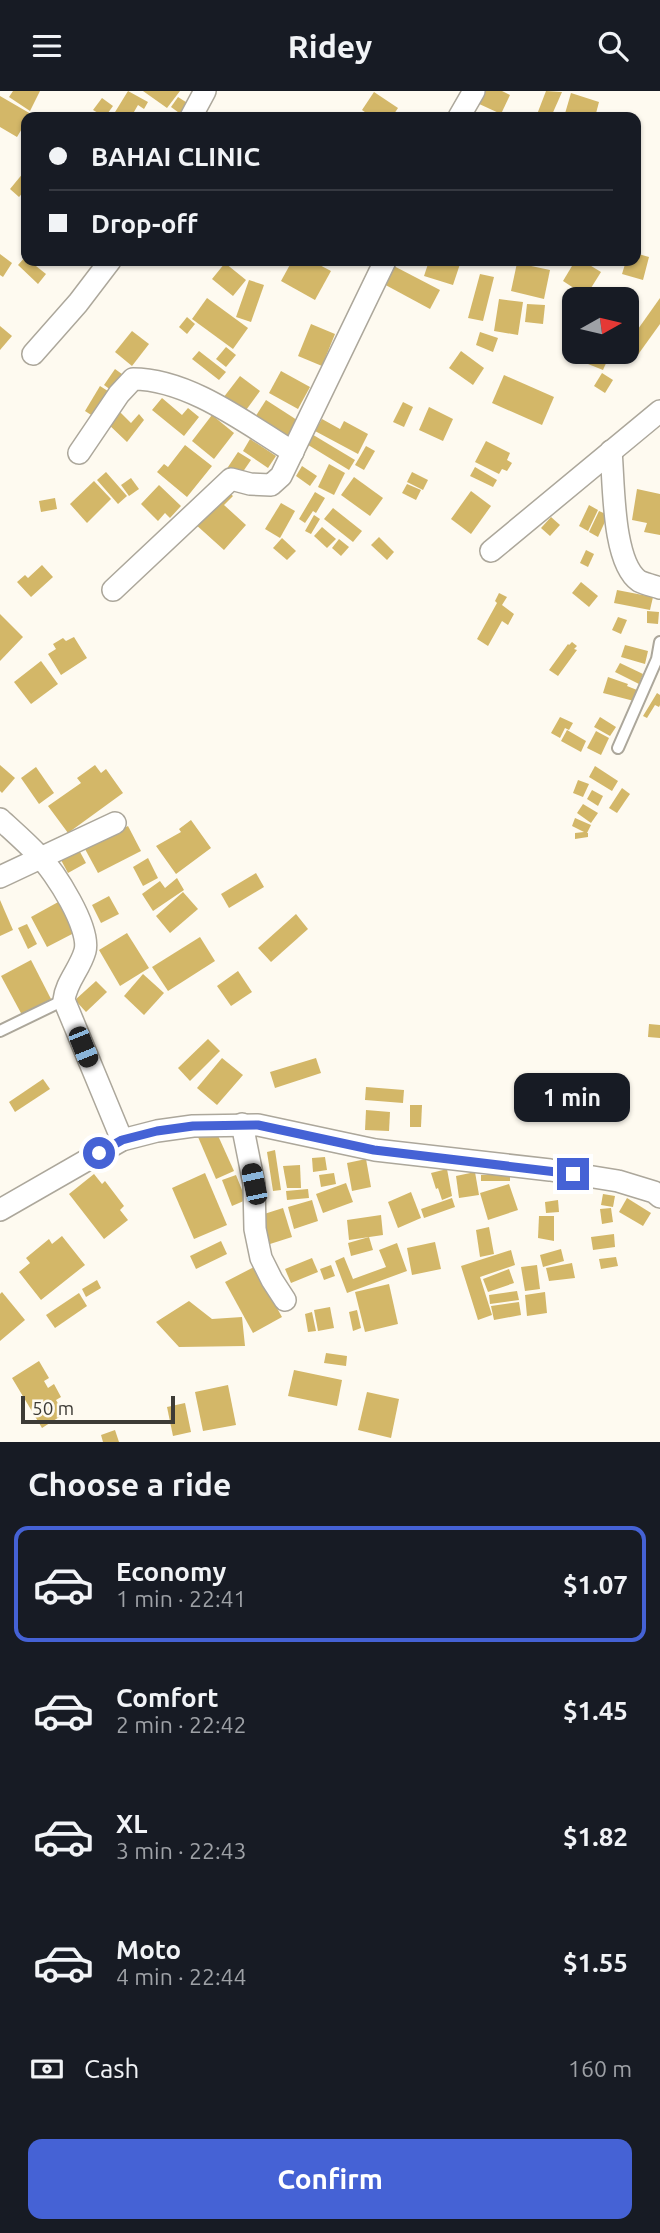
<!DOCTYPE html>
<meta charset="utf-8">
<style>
body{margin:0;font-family:Ubuntu,sans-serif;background:#242831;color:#f1f3f6;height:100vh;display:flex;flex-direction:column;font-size:26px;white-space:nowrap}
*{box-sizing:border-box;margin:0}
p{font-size:23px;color:#9ea1a6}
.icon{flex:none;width:38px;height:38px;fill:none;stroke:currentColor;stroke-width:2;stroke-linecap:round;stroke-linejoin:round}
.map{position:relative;height:1351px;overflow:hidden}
.sheet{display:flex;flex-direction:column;background:#171b24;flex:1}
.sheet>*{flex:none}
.hud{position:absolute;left:21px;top:21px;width:620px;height:154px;border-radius:14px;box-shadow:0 2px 5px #0004;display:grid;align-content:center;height:154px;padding:0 28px;background:#171b24}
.needle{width:46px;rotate:82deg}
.controls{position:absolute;left:562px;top:196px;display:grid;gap:14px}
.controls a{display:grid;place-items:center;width:77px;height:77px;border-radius:14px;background:#171b24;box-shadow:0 2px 5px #0004;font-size:35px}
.scale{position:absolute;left:21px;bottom:18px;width:154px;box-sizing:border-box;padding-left:7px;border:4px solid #3d3b36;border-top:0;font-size:19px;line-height:24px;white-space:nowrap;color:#3d3b36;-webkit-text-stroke:5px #fefaf0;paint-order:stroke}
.end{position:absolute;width:32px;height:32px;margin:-16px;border:9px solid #4562d5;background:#fff;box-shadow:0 0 0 4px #fff}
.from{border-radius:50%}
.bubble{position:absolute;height:49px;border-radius:14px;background:#171b24;box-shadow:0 2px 5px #0004;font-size:23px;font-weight:700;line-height:49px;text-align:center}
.car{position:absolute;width:21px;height:42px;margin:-21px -10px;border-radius:9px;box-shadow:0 0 5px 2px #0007;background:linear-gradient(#222 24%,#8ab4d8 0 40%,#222 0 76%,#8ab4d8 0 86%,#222 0)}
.hud b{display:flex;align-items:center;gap:24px;height:66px;font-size:26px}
.hud b+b{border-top:2px solid #363941}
.hud i{width:18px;height:18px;background:#f1f3f6}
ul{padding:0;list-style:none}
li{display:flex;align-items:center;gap:21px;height:116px;margin:0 14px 10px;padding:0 14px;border:4px solid transparent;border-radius:14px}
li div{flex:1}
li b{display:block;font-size:26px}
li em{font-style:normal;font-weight:700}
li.on{border-color:#4562d5}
li>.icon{width:63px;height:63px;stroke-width:1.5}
h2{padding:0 28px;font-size:32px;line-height:84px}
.pay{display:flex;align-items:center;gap:18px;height:77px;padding:0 28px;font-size:26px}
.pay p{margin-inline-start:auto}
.primary-button{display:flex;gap:14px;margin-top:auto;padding:14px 28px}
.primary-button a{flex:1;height:80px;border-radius:14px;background:#4562d5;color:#fff;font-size:28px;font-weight:700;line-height:80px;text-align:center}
header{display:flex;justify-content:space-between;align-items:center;height:91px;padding:0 28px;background:#171b24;font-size:32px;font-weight:700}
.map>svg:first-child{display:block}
.building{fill:#d3b768}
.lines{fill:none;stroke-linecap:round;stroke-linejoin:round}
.lane-casing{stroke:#aca79b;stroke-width:14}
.street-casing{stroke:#aca79b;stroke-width:24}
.lane{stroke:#fff;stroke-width:10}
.street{stroke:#fff;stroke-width:21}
.route{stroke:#4562d5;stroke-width:9}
</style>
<header><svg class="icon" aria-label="menu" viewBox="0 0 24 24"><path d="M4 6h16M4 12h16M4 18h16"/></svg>Ridey<svg class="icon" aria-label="search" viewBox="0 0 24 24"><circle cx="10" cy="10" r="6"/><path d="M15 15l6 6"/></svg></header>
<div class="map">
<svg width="660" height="1351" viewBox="0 0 660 1351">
<rect width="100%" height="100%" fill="#fefaf0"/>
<g class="building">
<polygon points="13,0 40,0 30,20 9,6"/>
<polygon points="128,0 148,11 144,18 138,14 131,26 112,26"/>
<polygon points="143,0 180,0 167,17"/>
<polygon points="482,0 502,0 510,4 501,23 477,12"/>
<polygon points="546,0 562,1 551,26 536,26"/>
<polygon points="374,1 398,17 392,26 372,26 362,19"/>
<polygon points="571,2 599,11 595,26 564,26"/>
<polygon points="0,5 31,23 26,26 26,31 17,46 0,36"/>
<polygon points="178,6 189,13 182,24 171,16"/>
<polygon points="102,7 113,15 105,26 93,19"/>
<polygon points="24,81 26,83 26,98 19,106 10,98"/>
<polygon points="635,162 649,166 643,189 622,183 626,170 635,170"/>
<polygon points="0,163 12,172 3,186 0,184"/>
<polygon points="26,165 26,170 41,170 36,175 46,183 38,193 18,174"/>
<polygon points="292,170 312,170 331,180 315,209 281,190"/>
<polygon points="429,170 461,170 453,194 424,185"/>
<polygon points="575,170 583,170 601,181 586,205 563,190"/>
<polygon points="225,172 246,189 233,205 212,188"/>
<polygon points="517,172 550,179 544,208 511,200"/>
<polygon points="390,173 440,199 430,218 380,191"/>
<polygon points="480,183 494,186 483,230 468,227"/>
<polygon points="249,189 264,194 251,231 236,226"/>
<polygon points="207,207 248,237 233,258 192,228"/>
<polygon points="660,207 660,233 637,265 626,257 626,255"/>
<polygon points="499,208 523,211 518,244 494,240"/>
<polygon points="527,213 545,214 543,233 525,231"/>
<polygon points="187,226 195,233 187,243 179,236"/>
<polygon points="311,233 335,243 322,275 298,265"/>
<polygon points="0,235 12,245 0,259"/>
<polygon points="132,240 149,253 132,275 115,261"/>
<polygon points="480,241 498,247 493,261 476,254"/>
<polygon points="226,256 236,264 226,276 216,268"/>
<polygon points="199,260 226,281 219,289 192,268"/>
<polygon points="461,260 484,277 473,294 449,277"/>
<polygon points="588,261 611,261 603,279 583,271"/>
<polygon points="115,278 126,286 115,302 104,294"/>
<polygon points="281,280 310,296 298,318 269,302"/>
<polygon points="602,282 613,289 605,302 594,295"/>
<polygon points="504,284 554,306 542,334 492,312"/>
<polygon points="240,285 260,300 241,326 220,311"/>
<polygon points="100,295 111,302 96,327 85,320"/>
<polygon points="162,307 182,324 188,317 199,326 184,345 152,319"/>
<polygon points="266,309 297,329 284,351 252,331"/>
<polygon points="403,311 413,316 404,336 393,331"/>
<polygon points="429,316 453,328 443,350 419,339"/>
<polygon points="118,319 131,332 139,323 144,329 127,351 106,331"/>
<polygon points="212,324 234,342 214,368 192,350"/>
<polygon points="322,328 340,338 344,330 368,343 358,363 315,340"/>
<polygon points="310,342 355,369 349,379 305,352"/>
<polygon points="250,348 276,365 268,377 243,360"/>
<polygon points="486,350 510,362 507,369 512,372 507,380 502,378 499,383 475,371"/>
<polygon points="185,354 212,375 187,406 157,381 164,373 168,376"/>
<polygon points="366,355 375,360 364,379 355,374"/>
<polygon points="238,361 251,369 238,388 226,379"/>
<polygon points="329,373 345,382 334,404 318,396"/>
<polygon points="302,375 317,385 310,395 296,385"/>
<polygon points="475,376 497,389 493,396 470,385"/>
<polygon points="106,381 127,405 118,413 97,389"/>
<polygon points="412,381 428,389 423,399 407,391"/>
<polygon points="354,386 383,407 370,425 341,404"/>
<polygon points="131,387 139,398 129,405 121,394"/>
<polygon points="94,390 111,408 87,432 70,413"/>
<polygon points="407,393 421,399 416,409 402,402"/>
<polygon points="159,394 181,415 170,427 165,422 158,430 141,413"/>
<polygon points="224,397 233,405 224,414 246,434 224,459 194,432"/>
<polygon points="637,398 660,403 660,444 644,441 647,432 632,429"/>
<polygon points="471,400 491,415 471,443 451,428"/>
<polygon points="315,401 325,407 316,422 313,420 305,432 299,428"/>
<polygon points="55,407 57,418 41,421 39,410"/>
<polygon points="281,412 295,420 280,447 265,438"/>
<polygon points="589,414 598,419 588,440 579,435"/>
<polygon points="333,417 362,440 353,451 324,428"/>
<polygon points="599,420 608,424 598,446 589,441"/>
<polygon points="314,424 320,428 311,443 305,440"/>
<polygon points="551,426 560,434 550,445 541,437"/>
<polygon points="322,436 336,448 327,457 314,445"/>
<polygon points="379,446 394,461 387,469 371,454"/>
<polygon points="282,447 296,460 287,469 273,457"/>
<polygon points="339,448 349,456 341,465 332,457"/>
<polygon points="586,459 594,463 588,476 580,472"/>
<polygon points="42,474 53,486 31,506 17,491 25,484 28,487"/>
<polygon points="581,491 598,505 589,516 572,502"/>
<polygon points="617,499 653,506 650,519 614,512"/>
<polygon points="499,502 507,506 502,514 514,523 508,534 502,530 488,555 477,548 497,512 495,510"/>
<polygon points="647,520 659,521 658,533 647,532"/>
<polygon points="0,523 23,546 0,570"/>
<polygon points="618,526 627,529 621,543 612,539"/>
<polygon points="74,546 87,567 61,584 48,563 56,558 53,553 63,547 66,550"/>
<polygon points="572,551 577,555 574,558 577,559 558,585 549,579 568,553 569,554"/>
<polygon points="625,554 648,560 645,573 621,566"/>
<polygon points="41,570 58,593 31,613 14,591"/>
<polygon points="620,572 643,583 639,593 615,581"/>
<polygon points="608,586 628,593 627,595 637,599 634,610 603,602"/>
<polygon points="657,602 660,604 660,614 659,616 655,614 647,627 643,625"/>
<polygon points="560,626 573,632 569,639 565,637 560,647 551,642"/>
<polygon points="600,626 616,636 610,645 594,636"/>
<polygon points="567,639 586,650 581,661 561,650"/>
<polygon points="596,640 609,647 601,664 587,657"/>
<polygon points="0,674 15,687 2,702 0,700"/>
<polygon points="95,674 101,682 106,678 123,702 68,742 48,715 81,692 77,687"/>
<polygon points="595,675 618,690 612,700 589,686"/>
<polygon points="36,676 54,702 39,713 21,687"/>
<polygon points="578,689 589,693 583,706 573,702"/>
<polygon points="622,697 630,703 617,722 609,717"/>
<polygon points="592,699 603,705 598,715 587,708"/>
<polygon points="583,713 598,722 591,732 577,722"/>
<polygon points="575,727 591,734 587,742 584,741 588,742 588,746 575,748 575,742 584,741 572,735"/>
<polygon points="191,729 211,757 176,783 156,755 181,741 179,738"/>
<polygon points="128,735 141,760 98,782 85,758"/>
<polygon points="79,759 86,772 68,782 61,769"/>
<polygon points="148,767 158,787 143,795 133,776"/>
<polygon points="256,782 264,796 229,817 221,803"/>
<polygon points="177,787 184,799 153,820 142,803 160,790 165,797"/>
<polygon points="183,801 198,818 170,842 156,825"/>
<polygon points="109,805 119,823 101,832 92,814"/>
<polygon points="0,809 13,839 0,845"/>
<polygon points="60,810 76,841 47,856 31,826"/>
<polygon points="296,823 308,838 271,871 258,857"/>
<polygon points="27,833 37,853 28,858 18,837"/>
<polygon points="127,842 149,877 120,895 99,859"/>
<polygon points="200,846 215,870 168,900 152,876"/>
<polygon points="31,869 51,908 22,924 1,885"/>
<polygon points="238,880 252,901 231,915 217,895"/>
<polygon points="143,883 164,902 144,924 124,905"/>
<polygon points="96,890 107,901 86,921 75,909"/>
<polygon points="649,933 660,934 660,947 648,946"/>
<polygon points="208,948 220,960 190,990 178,977"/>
<polygon points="222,967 243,984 217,1014 197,997"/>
<polygon points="316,967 321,982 275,997 270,981"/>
<polygon points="43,988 50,998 15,1021 9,1011"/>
<polygon points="366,996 404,999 403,1012 365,1009"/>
<polygon points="410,1014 422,1014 421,1036 410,1036"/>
<polygon points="366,1019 390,1021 389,1040 365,1039"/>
<polygon points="215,1038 234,1080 216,1088 198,1046"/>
<polygon points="275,1059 281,1099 273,1100 267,1061"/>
<polygon points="325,1066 327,1079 313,1081 312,1067"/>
<polygon points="366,1068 371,1096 352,1100 347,1072"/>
<polygon points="300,1074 301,1097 287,1097 283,1075"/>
<polygon points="447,1078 452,1105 442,1109 438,1097 436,1098 431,1082"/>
<polygon points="475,1081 479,1104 459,1107 456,1085"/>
<polygon points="205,1082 227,1134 194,1148 172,1097"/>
<polygon points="334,1082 336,1093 321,1096 319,1084"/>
<polygon points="94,1083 102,1093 105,1090 124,1115 120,1119 128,1129 104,1148 69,1103"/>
<polygon points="510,1083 510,1090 481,1090 481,1084"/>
<polygon points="236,1084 246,1109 232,1115 222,1089"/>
<polygon points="346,1092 353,1111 323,1122 316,1103"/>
<polygon points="509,1093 518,1119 488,1129 480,1102"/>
<polygon points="308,1098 309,1107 287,1109 286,1100"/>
<polygon points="411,1101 421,1127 398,1137 388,1111"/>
<polygon points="603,1103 615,1105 613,1116 601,1114"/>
<polygon points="452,1107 455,1116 424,1127 421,1118"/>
<polygon points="627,1107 651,1122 643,1135 619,1121"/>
<polygon points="312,1109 318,1130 294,1138 288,1116"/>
<polygon points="558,1109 559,1121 546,1122 545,1111"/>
<polygon points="283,1117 292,1146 270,1153 261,1124"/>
<polygon points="611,1117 613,1131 602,1133 600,1118"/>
<polygon points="381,1124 383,1144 349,1149 347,1129"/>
<polygon points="539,1125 554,1125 554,1150 538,1147"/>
<polygon points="489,1136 494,1163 480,1166 476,1139"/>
<polygon points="614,1143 615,1156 593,1159 591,1146"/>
<polygon points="62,1145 85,1174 41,1209 19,1181 30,1172 26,1167 49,1148 52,1153"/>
<polygon points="369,1146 373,1159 351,1165 348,1152"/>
<polygon points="221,1150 227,1163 196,1178 190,1165"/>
<polygon points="435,1151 441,1178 412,1184 407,1157"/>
<polygon points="397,1152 407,1180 347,1202 335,1170 344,1166 353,1188 386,1176 379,1159"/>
<polygon points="561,1158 564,1170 543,1176 540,1164"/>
<polygon points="511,1159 515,1174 480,1186 492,1224 478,1229 461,1175"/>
<polygon points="616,1166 618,1175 601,1178 599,1168"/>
<polygon points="312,1167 318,1181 291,1192 285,1178"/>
<polygon points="572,1172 575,1187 549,1190 546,1177"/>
<polygon points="331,1174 335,1185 324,1189 320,1178"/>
<polygon points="537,1174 540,1198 525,1200 521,1176"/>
<polygon points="254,1176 282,1226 253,1242 225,1191"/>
<polygon points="509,1178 514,1192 488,1201 483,1188"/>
<polygon points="97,1189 101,1197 86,1206 82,1198"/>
<polygon points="389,1193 398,1233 365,1241 355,1201"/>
<polygon points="517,1200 519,1209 490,1213 489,1204"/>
<polygon points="2,1201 25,1229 0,1250 0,1203"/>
<polygon points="545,1201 547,1222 527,1225 525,1204"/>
<polygon points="79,1202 87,1215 55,1237 46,1224"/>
<polygon points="189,1210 212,1228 242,1226 245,1255 179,1256 156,1231"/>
<polygon points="519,1211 521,1224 494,1229 491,1215"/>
<polygon points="330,1216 334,1237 318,1240 314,1219"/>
<polygon points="357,1219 361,1237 353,1240 349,1221"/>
<polygon points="312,1221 316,1240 308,1241 305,1223"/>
<polygon points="326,1262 347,1265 346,1275 324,1272"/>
<polygon points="39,1270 49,1287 44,1290 48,1297 54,1293 61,1306 56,1309 64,1323 42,1337 12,1287"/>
<polygon points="294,1279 342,1289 337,1315 288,1305"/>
<polygon points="228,1294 236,1334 203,1340 195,1301"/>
<polygon points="367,1301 399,1308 391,1347 358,1339"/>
<polygon points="185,1312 191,1341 173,1345 167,1316"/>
<polygon points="115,1339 119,1351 103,1351 101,1344"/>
</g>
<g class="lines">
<defs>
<g id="lane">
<polyline points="618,657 657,568 660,551"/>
<polyline points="0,940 64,909"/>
</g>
<g id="street">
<polyline points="191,26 205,0"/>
<polyline points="459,26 474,0"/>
<polyline points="33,263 78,212 110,170"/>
<path d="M611,360C614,391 612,471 639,490C645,493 654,495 660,497"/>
<path d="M79,362L119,303L133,288C189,288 247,333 293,361"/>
<polyline points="491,460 660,320"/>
<polyline points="113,499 231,388 250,393 271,394 281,385 385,170"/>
<path d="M0,728C13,740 27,752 39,765C55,781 91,837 85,860C80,878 66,891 64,909L122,1049"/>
<polyline points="0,786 115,732"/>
<polyline points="242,1033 254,1093 255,1138 261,1167 272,1189 285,1209"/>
<polyline points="0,1119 122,1049 157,1040 193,1035 258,1034 375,1059 550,1079 618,1090 654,1101 660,1106"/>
</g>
</defs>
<use href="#lane" class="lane-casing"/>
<use href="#street" class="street-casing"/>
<use href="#lane" class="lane"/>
<use href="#street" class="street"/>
</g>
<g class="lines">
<polyline class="route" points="99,1062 122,1049 157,1040 193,1035 258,1034 374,1059 573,1083"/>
</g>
</svg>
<div class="controls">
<a><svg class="needle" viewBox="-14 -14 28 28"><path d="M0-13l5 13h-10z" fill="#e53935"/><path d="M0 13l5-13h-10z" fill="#9ea1a6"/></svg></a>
</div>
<div class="scale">50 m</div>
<i class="end from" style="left:99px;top:1062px"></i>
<i class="end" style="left:573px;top:1083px"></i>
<div class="bubble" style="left:514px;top:982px;width:116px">1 min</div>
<i class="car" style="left:83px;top:956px;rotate:158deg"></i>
<i class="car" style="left:254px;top:1093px;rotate:348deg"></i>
<div class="hud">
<b><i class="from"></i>BAHAI CLINIC</b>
<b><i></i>Drop-off</b>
</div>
</div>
<section class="sheet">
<h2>Choose a ride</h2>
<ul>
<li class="on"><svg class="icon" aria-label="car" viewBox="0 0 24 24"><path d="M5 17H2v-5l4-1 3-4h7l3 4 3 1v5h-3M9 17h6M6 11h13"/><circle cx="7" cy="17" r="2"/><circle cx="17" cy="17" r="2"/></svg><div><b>Economy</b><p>1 min · 22:41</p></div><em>$1.07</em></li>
<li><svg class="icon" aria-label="car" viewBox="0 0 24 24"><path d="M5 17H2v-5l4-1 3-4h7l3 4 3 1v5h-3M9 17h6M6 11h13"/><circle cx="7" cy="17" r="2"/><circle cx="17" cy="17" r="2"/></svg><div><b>Comfort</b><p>2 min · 22:42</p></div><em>$1.45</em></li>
<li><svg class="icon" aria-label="car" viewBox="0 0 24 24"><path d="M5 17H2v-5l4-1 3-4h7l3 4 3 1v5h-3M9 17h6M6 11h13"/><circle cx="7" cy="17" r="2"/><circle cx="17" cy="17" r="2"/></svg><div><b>XL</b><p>3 min · 22:43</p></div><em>$1.82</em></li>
<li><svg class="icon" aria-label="car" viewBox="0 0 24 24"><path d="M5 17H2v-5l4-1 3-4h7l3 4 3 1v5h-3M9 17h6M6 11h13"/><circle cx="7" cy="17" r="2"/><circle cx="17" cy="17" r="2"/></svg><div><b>Moto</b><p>4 min · 22:44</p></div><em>$1.55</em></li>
</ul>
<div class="pay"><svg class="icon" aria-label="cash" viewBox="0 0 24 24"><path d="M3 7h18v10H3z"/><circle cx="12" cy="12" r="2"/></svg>Cash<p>160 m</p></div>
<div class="primary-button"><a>Confirm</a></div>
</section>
